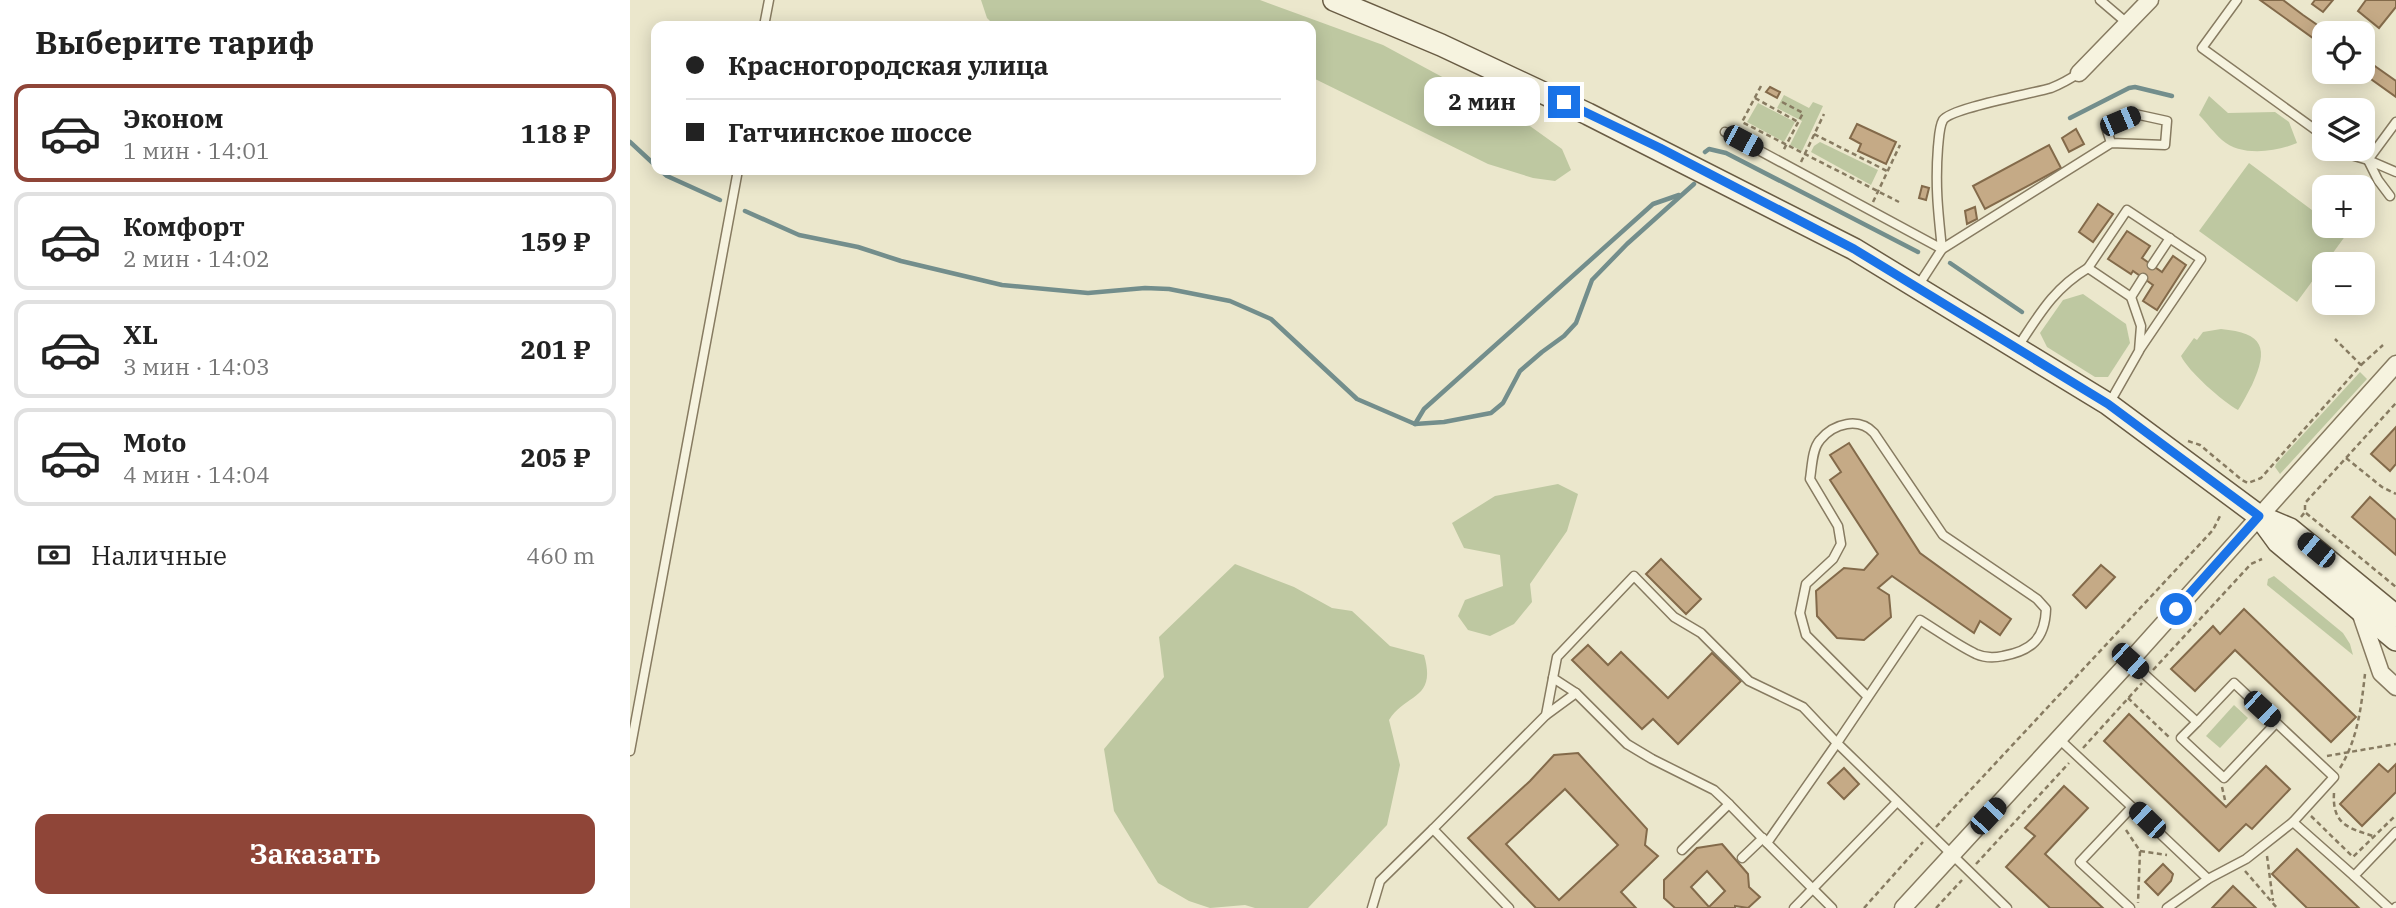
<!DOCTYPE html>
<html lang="ru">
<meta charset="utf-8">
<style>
body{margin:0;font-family:"IBM Plex Serif",serif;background:#f2f2f2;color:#222;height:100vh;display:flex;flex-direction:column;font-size:26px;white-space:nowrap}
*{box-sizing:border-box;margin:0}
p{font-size:23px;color:#767676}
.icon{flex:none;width:38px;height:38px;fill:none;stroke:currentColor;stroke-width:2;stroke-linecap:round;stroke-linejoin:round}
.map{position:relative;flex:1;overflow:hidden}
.side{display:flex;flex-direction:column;background:#fff;width:630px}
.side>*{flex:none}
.top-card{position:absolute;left:21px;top:21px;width:665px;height:154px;border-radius:14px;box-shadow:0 4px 18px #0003;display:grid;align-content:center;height:154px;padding:0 35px;background:#fff}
.buttons{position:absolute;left:1682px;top:21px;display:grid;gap:14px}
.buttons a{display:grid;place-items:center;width:63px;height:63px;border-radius:14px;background:#fff;box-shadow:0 4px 18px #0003;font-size:35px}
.end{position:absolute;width:32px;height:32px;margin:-16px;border:9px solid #1a73e8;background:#fff;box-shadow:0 0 0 4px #fff}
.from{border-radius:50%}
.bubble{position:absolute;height:49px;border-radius:14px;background:#fff;box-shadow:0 4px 18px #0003;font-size:23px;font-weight:800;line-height:49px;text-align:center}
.car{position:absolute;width:21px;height:42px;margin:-21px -10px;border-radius:9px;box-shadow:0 0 5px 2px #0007;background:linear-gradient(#222 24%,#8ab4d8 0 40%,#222 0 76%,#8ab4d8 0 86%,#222 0)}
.top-card b{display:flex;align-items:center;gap:24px;height:66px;font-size:26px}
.top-card b+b{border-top:2px solid #e0e0e0}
.top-card i{width:18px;height:18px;background:#222}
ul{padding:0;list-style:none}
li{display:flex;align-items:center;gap:21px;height:98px;margin:0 14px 10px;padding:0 21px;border:4px solid #e0e0e0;border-radius:14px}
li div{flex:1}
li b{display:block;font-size:26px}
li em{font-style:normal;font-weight:800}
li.on{border-color:#8f4538}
li>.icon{width:63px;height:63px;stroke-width:1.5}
h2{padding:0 35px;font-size:32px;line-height:84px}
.pay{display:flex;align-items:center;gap:18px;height:77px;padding:0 35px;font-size:26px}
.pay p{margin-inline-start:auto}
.button{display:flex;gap:14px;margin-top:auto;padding:14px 35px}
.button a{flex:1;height:80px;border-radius:14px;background:#8f4538;color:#fff;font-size:28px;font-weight:800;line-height:80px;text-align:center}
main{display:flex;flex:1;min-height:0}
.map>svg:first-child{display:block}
.green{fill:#bec8a1}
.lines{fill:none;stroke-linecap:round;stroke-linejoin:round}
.stream{stroke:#738e8c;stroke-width:4.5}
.building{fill:#c5aa86;stroke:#836a4a;stroke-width:2;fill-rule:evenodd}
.service-casing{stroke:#877b61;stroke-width:11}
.minor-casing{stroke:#877b61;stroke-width:19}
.secondary-casing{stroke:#695c44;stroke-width:24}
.path{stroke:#877b61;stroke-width:2.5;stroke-dasharray:5 3.5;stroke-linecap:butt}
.service{stroke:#f6f3df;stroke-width:8}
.minor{stroke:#f6f3df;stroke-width:16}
.secondary{stroke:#f6f3df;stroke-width:21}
.route{stroke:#1a73e8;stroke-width:9}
</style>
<main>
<section class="side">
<h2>Выберите тариф</h2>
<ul>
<li class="on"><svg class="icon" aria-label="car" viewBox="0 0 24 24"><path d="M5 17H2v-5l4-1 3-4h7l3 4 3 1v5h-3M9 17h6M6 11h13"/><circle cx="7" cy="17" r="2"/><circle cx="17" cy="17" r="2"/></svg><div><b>Эконом</b><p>1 мин · 14:01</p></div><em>118 ₽</em></li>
<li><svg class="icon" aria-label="car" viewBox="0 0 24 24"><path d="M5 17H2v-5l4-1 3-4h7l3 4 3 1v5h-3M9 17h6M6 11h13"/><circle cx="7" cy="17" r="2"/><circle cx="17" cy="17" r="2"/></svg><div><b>Комфорт</b><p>2 мин · 14:02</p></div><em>159 ₽</em></li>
<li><svg class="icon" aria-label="car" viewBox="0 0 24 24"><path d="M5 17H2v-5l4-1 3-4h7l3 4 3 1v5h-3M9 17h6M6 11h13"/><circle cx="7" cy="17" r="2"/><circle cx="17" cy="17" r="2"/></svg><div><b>XL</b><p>3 мин · 14:03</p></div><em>201 ₽</em></li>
<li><svg class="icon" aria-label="car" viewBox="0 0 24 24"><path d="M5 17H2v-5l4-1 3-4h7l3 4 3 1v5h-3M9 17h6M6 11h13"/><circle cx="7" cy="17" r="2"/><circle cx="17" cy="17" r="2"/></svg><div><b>Moto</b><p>4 мин · 14:04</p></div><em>205 ₽</em></li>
</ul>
<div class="pay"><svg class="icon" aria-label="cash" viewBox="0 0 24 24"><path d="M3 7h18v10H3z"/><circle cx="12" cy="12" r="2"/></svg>Наличные<p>460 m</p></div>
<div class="button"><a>Заказать</a></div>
</section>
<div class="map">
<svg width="1766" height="908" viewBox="0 0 1766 908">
<rect width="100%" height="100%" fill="#ebe7cc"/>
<g class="green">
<polygon points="351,0 630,0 753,45 890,119 932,149 941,170 925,181 903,178 858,164 681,77 681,26 569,26 562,23 496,26 365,26 357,18"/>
<polygon points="1154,95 1179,108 1183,102 1193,106 1172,151 1160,145 1172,121 1147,108"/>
<path d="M1579,96L1598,113L1645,112L1659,122L1667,143C1646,152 1611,157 1592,140C1584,133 1577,123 1569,115Z"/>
<polygon points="1128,103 1165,122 1154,142 1117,122"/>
<polygon points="1190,142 1248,170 1241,185 1181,152 1184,146"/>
<polygon points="1619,163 1694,219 1694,226 1703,226 1716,235 1667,302 1569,231"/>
<polygon points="1453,294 1496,324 1500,343 1478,377 1465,377 1417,347 1410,333 1433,300"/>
<path d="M1591,329C1634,333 1639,348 1622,385C1617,394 1614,401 1608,410C1593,402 1558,371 1551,356L1564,338L1567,340L1573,332Z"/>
<polygon points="1730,372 1737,379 1650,474 1645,467 1646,464"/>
<polygon points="928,484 948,494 937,531 900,584 902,602 884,624 860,636 838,630 828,616 835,600 873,586 870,555 834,548 822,523 865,496"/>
<path d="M605,564L664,587L702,608L722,611L760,646L794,655C807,700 776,693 759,720L770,765L757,825L678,908H625L615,905L580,908L559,901L528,883L484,811L474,749L534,677L529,637Z"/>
<polygon points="1644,576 1713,633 1720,644 1723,655 1637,585 1638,579"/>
<polygon points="1604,705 1618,718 1590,748 1576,736"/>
</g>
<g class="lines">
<g class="stream">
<polyline points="1440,118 1499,88 1505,87 1542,96"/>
<polyline points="0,142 26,166"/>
<polyline points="1075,152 1079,149 1096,153 1288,252"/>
<polyline points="30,170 37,176 90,200"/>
<polyline points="115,211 169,235 228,247 271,261 372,285 458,293 515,288 539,289 600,301 641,319 727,399 785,424 814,422 861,413 873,403 890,371 912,352 934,336 946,323 962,280 997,244 1064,184"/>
<polyline points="1320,263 1392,312"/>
<polyline points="785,424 794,409 1023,204 1049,195"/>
</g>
</g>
<g class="building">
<polygon points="1630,0 1653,0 1673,15 1699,33 1694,33 1694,46"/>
<polygon points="1685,0 1703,0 1693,12 1682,4"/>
<polygon points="1736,0 1766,0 1766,7 1749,28 1728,11"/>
<polygon points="1732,57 1766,81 1766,97 1731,72 1732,72"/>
<polygon points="1140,87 1150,92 1147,98 1136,92"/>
<polygon points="1227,124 1266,142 1256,164 1228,151 1231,144 1220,138"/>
<polygon points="1446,129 1454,144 1439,152 1432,138"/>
<polygon points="1419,145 1431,168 1355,209 1343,186"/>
<polygon points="1292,186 1299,188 1296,200 1289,198"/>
<polygon points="1468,204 1483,214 1463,242 1449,232"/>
<polygon points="1345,207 1347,219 1337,224 1335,211"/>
<polygon points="1497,231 1520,246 1512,258 1532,272 1543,256 1556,265 1527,310 1513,301 1523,285 1503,271 1501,274 1478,259"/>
<polygon points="1766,427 1766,464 1760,471 1741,454"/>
<polygon points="1219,443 1290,553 1381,619 1370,635 1350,621 1344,633 1262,576 1248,588 1259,595 1261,617 1234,640 1207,638 1187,616 1186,591 1214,568 1234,570 1248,554 1200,480 1211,472 1200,455"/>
<polygon points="1740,497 1766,520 1766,555 1722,517"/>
<polygon points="1031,559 1071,599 1056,614 1016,574"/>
<polygon points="1471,565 1485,577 1456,608 1443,595"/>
<polygon points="1614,609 1726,717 1701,742 1605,650 1565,691 1541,669 1583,626 1590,634"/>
<polygon points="958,645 978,665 991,652 1038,698 1082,653 1111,681 1048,744 1023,719 1012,729 942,660"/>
<polygon points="1499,714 1596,807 1636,766 1660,789 1622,829 1616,824 1589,851 1474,741"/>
<path d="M948,753L1017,829L1015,845L1028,856L991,892L1006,908H906L838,838L900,781L924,755ZM935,789L988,845L929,900L876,844Z"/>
<polygon points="1749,764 1758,772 1766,764 1766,792 1732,826 1710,804"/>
<polygon points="1214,768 1229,784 1214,799 1198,783"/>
<polygon points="1434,786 1458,808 1415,854 1473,908 1420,908 1376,867 1405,836 1395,828"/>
<path d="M1092,844L1118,874L1119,887L1130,897L1118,908L1105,906V908H1045L1034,898V880L1067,848ZM1077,871L1095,891L1079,907L1061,887Z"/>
<polygon points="1667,849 1729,908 1677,908 1642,874"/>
<polygon points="1533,864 1543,874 1541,881 1528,895 1515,882"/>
<polygon points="1603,886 1626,908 1582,908"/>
</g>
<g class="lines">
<defs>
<g id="service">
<polyline points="1470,0 1497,23"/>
<polyline points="1607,0 1572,48 1694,136"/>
<polyline points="134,26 139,0"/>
<path d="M1095,132L1312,249C1308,211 1305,185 1308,147C1309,139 1309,127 1313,120C1321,108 1401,94 1421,88C1431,84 1440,79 1449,73"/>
<polyline points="1712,149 1721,155 1738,160 1766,172"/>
<polyline points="1738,160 1766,122"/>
<polyline points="1738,160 1748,180 1760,196"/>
<polyline points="1522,265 1540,238"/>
<polyline points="1458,268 1497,210 1571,259 1510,349"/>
<polyline points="1288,286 1312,249 1481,143 1535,145 1537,121 1505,114 1476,127 1481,143"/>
<polyline points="1501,297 1513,278"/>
<path d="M1387,348C1409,315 1423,289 1458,268L1501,297L1511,326L1509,351L1480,402"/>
<polyline points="1500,661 1567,722 1604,683 1704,777 1663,822"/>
<path d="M1237,696L1176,635L1170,613L1176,584L1203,559L1211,544L1208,526L1180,479C1182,467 1182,449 1190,440C1204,423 1229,417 1244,433L1313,535L1407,599L1416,609C1415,639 1401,651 1373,656C1364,658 1355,658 1346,654C1327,645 1308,631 1290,620L1207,743L1377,908"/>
<polyline points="916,715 946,693"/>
<polyline points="1567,722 1551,738 1594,778 1646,723"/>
<polyline points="1429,739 1502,807"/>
<polyline points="0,751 108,170"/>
<polyline points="1099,804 1084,790 1022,759 997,744 946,693 923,678 927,657 1004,576 1044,617 1071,633 1119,681 1173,707 1207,743 1137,843 1202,908"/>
<polyline points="1052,850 1099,804 1137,843"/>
<polyline points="1112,858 1133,838"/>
<polyline points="742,908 750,881 803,829"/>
<polyline points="879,908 803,829 916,715 923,678"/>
<polyline points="1164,908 1267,802"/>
<polyline points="1500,908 1450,862 1502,807 1578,879"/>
<polyline points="1537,908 1578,879 1616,859 1663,822 1724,876"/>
<polyline points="1759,908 1724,876 1766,832"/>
<polyline points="1765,908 1766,907"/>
</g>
<g id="minor">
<polyline points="1449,73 1520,0"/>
<polyline points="1729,609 1751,673 1766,687"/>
<polyline points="1273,908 1500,661 1766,364"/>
</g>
<g id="secondary">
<polyline points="704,0 811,45 958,114 1224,249 1478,404 1629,516 1660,529 1766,616"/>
<polyline points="1629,516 1648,542 1766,640"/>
</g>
</defs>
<use href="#service" class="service-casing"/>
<use href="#minor" class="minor-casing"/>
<use href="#secondary" class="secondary-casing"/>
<g class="path">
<polyline points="1131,86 1112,122 1269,202"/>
<polyline points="1125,98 1168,122"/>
<polyline points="1152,102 1173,113 1153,151"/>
<polyline points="1184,134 1257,171"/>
<polyline points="1171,162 1194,114"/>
<polyline points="1243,202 1270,145"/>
<polyline points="1731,365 1753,345"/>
<polyline points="1558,441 1570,445 1612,480 1618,483 1631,478 1731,365 1705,339"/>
<polyline points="1716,458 1752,487 1766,494"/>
<polyline points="1676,513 1766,587"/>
<polyline points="1671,517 1675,512 1675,503 1766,403"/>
<polyline points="1523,670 1621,564 1632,559"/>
<polyline points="1498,698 1541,739"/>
<polyline points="1453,748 1512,683"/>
<polyline points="1697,756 1766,744"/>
<path d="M1710,768C1728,738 1731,708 1735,674"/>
<polyline points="1592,787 1595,800"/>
<path d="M1704,793C1702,824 1718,828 1743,836"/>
<polyline points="1681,816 1723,857 1766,815"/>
<polyline points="1306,827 1583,530 1591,514"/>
<polyline points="1496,830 1510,851 1508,903"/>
<polyline points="1510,851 1537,855"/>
<polyline points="1637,856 1643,901"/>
<polyline points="1346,864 1439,763"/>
<polyline points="1615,871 1647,908"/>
<polyline points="1234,908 1293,842"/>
<polyline points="1306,908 1332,880"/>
</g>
<use href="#service" class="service"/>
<use href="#minor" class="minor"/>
<use href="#secondary" class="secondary"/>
</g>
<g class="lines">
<polyline class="route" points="934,102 1030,148 1224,249 1478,404 1629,516 1546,609"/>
</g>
</svg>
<div class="buttons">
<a><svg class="icon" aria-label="locate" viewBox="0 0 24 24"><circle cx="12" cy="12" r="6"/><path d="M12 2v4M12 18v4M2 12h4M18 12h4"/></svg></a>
<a><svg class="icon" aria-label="layers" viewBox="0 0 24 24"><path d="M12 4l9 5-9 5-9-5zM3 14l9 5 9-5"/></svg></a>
<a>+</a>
<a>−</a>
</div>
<i class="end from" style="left:1546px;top:609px"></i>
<i class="end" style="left:934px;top:102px"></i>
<div class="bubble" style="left:794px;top:77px;width:116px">2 мин</div>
<i class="car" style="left:1490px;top:121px;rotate:67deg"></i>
<i class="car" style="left:1113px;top:141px;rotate:118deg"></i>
<i class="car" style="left:1686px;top:550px;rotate:309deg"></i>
<i class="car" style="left:1500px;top:661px;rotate:132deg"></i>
<i class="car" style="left:1632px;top:709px;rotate:133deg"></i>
<i class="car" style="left:1358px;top:816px;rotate:43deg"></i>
<i class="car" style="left:1517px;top:820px;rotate:314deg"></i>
<div class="top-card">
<b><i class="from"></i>Красногородская улица</b>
<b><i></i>Гатчинское шоссе</b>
</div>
</div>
</main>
